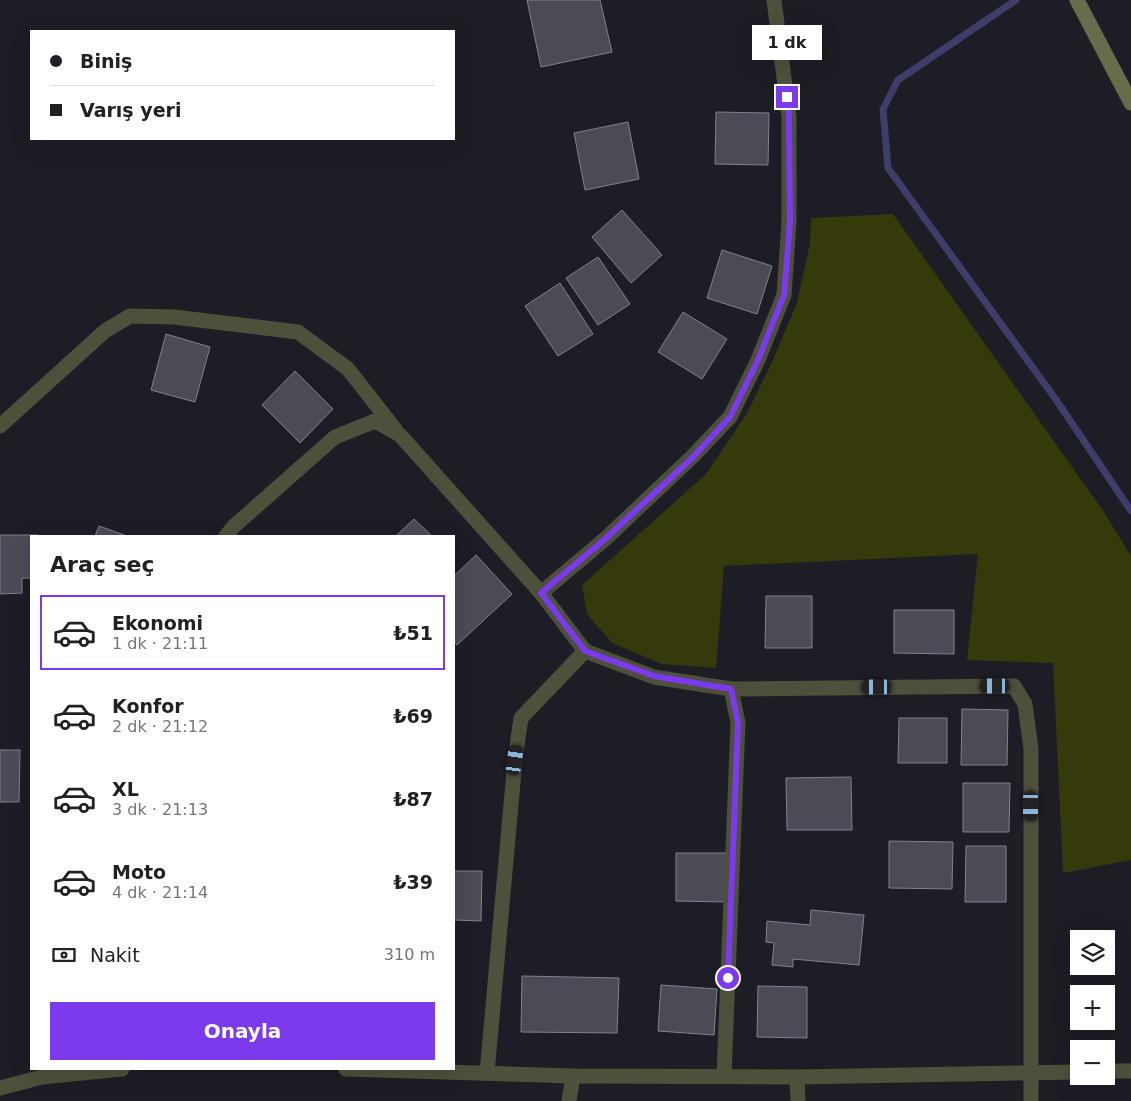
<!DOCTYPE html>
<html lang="tr">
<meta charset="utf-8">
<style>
body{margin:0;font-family:"DejaVu Sans",sans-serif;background:#f2f2f2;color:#202124;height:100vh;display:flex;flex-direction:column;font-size:19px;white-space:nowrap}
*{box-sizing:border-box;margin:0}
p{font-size:16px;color:#757577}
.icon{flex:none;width:28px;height:28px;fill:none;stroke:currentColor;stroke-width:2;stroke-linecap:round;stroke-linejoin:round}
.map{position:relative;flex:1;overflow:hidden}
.side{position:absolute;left:30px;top:535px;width:425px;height:535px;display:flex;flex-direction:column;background:#fff;border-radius:0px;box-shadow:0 5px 20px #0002}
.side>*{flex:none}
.hud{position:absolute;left:30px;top:30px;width:425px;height:110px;border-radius:0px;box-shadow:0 5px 20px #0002;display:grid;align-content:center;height:110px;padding:0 20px;background:#fff}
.controls{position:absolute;left:1070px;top:930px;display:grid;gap:10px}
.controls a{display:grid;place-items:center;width:45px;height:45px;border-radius:0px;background:#fff;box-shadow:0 5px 20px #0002;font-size:25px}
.end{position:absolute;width:22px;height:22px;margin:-11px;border:6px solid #7c3aed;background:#fff;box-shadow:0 0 0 2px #fff}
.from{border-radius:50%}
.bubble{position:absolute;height:35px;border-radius:0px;background:#fff;box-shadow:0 5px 20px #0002;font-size:16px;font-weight:800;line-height:35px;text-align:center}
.car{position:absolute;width:15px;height:30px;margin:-15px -8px;border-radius:6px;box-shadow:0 0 4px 1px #0007;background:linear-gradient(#222 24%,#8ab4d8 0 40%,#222 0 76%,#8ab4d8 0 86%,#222 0)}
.hud b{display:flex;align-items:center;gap:18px;height:48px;font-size:19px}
.hud b+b{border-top:1px solid #e0e0e0}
.hud i{width:12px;height:12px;background:#202124}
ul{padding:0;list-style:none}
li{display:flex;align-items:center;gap:15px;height:75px;margin:0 10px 8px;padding:0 10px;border:2px solid transparent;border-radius:0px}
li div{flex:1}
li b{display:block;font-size:19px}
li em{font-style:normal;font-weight:800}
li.current{border-color:#7c3aed}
li>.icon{width:45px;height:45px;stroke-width:1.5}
h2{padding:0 20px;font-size:22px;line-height:60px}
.pay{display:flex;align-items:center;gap:12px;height:55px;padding:0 20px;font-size:19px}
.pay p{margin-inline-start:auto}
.primary-button{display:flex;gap:10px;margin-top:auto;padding:10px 20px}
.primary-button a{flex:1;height:58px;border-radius:0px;background:#7c3aed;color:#fff;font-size:20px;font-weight:800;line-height:58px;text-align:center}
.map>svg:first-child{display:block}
.green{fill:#363909}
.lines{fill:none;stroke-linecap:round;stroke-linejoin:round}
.stream{stroke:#3f3d69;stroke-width:7}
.building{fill:#4b4b56;stroke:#81828e}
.street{stroke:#4d503b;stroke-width:15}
.secondary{stroke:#686c4a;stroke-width:15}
.route{stroke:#7c3aed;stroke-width:6}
</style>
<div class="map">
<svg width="1131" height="1101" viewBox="0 0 1131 1101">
<rect width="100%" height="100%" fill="#1d1d26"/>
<polygon class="green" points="893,214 1104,512 1131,556 1131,860 1063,873 1053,663 967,660 978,554 724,566 716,668 662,664 612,643 587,614 582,585 706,474 747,413 772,362 797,303 810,243 811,218"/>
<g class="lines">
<polyline class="stream" points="1016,0 898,80 883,109 888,168 1057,401 1131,511"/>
</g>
<g class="building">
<polygon points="527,0 600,0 612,52 541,67"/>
<polygon points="716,112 769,113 768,165 715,164"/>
<polygon points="628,122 639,179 585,190 574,133"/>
<polygon points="622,210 662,255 631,283 592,237"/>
<polygon points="722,250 772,266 757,314 707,298"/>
<polygon points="598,257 630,304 598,325 566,278"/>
<polygon points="560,283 593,334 558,356 525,306"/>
<polygon points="683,312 727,339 702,379 658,352"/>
<polygon points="166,334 210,347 195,402 151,390"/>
<polygon points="295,371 333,409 300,443 262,405"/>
<polygon points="414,519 432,536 396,536"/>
<polygon points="99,526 127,536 95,536"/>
<polygon points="0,535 38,535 38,536 31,536 31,578 22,578 22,593 0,594"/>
<polygon points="476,555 512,594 457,645 454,642 454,576"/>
<polygon points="766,596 812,596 812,648 765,648"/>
<polygon points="894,610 954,610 954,654 894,653"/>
<polygon points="962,709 1008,710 1007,765 961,765"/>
<polygon points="899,718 947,718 947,763 898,763"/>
<polygon points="0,750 20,750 19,802 0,802"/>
<polygon points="851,777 852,830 787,830 786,778"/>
<polygon points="963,783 1010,783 1009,832 963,832"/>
<polygon points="889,841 953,842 952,889 889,888"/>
<polygon points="966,846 1006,846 1006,902 965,902"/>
<polygon points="676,853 726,853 726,902 676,901"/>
<polygon points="454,871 482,871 481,921 454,920"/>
<polygon points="811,910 864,915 859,965 793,959 793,967 772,965 774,943 766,942 767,921 810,925"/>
<polygon points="522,976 619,978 617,1033 521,1032"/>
<polygon points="661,985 717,989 714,1035 658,1031"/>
<polygon points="758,986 807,987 807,1038 757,1037"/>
</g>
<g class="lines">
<g class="street">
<polyline points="0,426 105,331 130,316 174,317 298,332 348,369 395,429"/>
<polyline points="226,536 233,527 335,437 375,421 400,435 541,593 585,651 654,677 731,689 1014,686 1025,704 1031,749 1031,1101"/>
<polyline points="541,593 604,540 692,457 730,417 758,360 784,295 789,222 789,117 774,0"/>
<polyline points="346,1069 573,1076 797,1077 1079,1072"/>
<polyline points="1106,1071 1131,1071"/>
<polyline points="487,1073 515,760 521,718 585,651"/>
<polyline points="724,1076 738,723 731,689"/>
<polyline points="797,1077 798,1101"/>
<polyline points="0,1088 42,1077 122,1069"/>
<polyline points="569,1101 573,1076"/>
</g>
<polyline class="secondary" points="1077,0 1131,103"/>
</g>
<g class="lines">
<polyline class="route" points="728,978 738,723 731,689 654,676 585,651 541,593 604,540 692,458 730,417 758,360 784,295 790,222 789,117 787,97"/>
</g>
</svg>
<div class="controls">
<a><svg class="icon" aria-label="layers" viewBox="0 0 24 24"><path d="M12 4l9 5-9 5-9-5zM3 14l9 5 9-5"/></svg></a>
<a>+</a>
<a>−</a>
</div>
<i class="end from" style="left:728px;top:978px"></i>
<i class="end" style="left:787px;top:97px"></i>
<div class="bubble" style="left:752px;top:25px;width:70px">1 dk</div>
<i class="car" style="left:995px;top:686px;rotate:270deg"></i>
<i class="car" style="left:877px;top:687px;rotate:270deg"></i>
<i class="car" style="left:515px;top:760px;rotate:8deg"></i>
<i class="car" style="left:1031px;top:806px;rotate:180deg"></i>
<div class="hud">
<b><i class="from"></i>Biniş</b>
<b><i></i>Varış yeri</b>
</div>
<section class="side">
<h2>Araç seç</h2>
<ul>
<li class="current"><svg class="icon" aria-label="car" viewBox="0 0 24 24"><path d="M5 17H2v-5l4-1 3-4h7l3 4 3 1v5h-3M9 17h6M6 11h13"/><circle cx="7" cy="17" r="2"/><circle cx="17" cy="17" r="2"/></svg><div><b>Ekonomi</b><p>1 dk · 21:11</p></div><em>₺51</em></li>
<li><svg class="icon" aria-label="car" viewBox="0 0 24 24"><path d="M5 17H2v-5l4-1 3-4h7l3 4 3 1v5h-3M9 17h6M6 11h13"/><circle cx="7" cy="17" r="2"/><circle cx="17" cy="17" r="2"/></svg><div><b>Konfor</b><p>2 dk · 21:12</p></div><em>₺69</em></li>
<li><svg class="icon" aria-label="car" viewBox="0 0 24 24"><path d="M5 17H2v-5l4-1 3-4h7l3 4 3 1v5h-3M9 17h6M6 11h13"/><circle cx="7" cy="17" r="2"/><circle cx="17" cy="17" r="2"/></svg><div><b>XL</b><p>3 dk · 21:13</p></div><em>₺87</em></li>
<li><svg class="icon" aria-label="car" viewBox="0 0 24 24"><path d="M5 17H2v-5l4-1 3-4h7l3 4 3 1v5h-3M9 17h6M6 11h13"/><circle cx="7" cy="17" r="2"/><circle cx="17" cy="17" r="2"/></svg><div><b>Moto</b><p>4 dk · 21:14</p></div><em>₺39</em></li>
</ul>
<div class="pay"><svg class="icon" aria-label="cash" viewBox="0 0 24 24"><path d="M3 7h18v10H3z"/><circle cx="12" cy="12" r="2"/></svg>Nakit<p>310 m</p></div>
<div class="primary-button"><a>Onayla</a></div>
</section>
</div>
